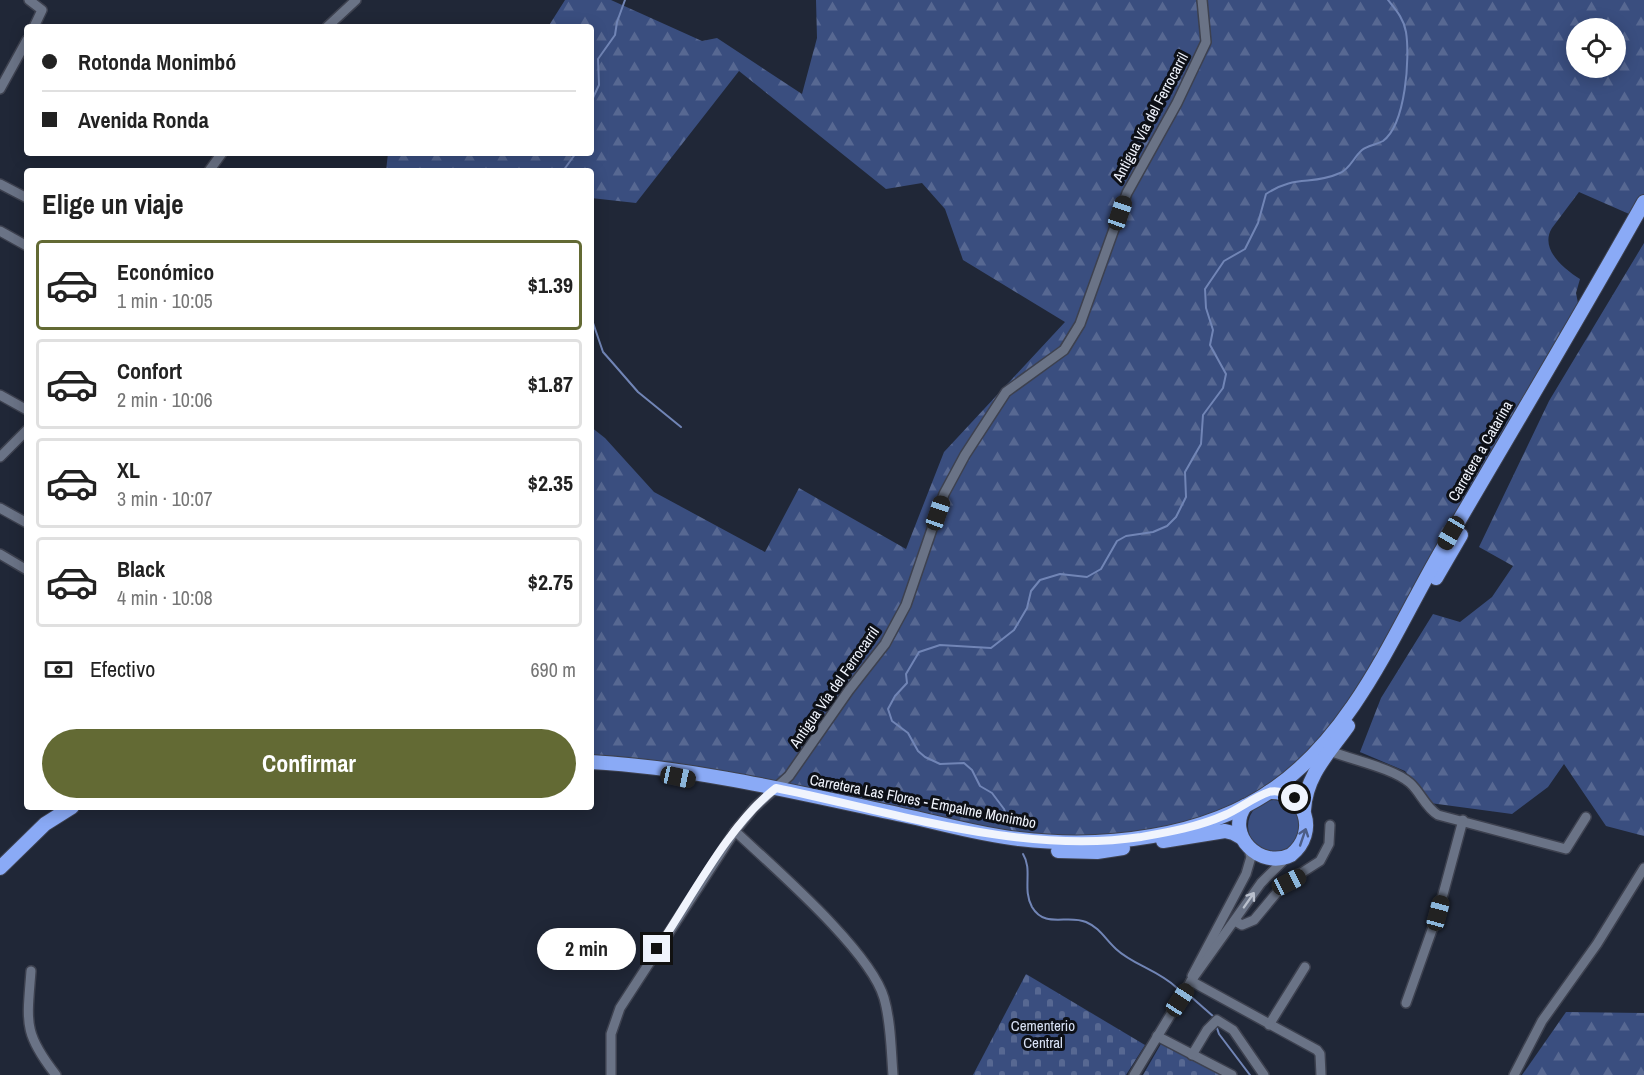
<!DOCTYPE html>
<html lang="es">
<meta charset="utf-8">
<style>
body{margin:0;font-family:"Archivo Narrow",sans-serif;background:#f2f2f2;color:#222;height:100vh;display:flex;flex-direction:column;font-size:22px;white-space:nowrap}
*{box-sizing:border-box;margin:0}
p{font-size:20px;color:#767676}
.icon{flex:none;width:33px;height:33px;fill:none;stroke:currentColor;stroke-width:2;stroke-linecap:round;stroke-linejoin:round}
.map{position:relative;flex:1;overflow:hidden}
.side{position:absolute;left:24px;top:168px;width:570px;height:642px;display:flex;flex-direction:column;background:#fff;border-radius:6px;box-shadow:0 3px 15px #0003}
.side>*{flex:none}
.top-card{position:absolute;left:24px;top:24px;width:570px;height:132px;border-radius:6px;box-shadow:0 3px 15px #0003;display:grid;align-content:center;height:132px;padding:0 18px;background:#fff}
.controls{position:absolute;left:1566px;top:18px;display:grid;gap:12px}
.controls a{display:grid;place-items:center;width:60px;height:60px;border-radius:50%;background:#fff;box-shadow:0 3px 15px #0003;font-size:30px}
.end{position:absolute;width:27px;height:27px;margin:-14px;border:8px solid #f0f4fd;background:#111;box-shadow:0 0 0 3px #111}
.from{border-radius:50%}
.bubble{position:absolute;height:42px;border-radius:21px;background:#fff;box-shadow:0 3px 15px #0003;font-size:20px;font-weight:700;line-height:42px;text-align:center}
.car{position:absolute;width:18px;height:36px;margin:-18px -9px;border-radius:8px;box-shadow:0 0 4px 2px #0007;background:linear-gradient(#222 24%,#8ab4d8 0 40%,#222 0 76%,#8ab4d8 0 86%,#222 0)}
.top-card b{display:flex;align-items:center;gap:21px;height:57px;font-size:22px}
.top-card b+b{border-top:2px solid #e0e0e0}
.top-card i{width:15px;height:15px;background:#222}
ul{padding:0;list-style:none}
li{display:flex;align-items:center;gap:18px;height:90px;margin:0 12px 9px;padding:0 6px;border:3px solid #e0e0e0;border-radius:6px}
li div{flex:1}
li b{display:block;font-size:22px}
li em{font-style:normal;font-weight:700}
li.on{border-color:#636a34}
li>.icon{width:54px;height:54px;stroke-width:1.5}
h2{padding:0 18px;font-size:27px;line-height:72px}
.pay{display:flex;align-items:center;gap:15px;height:66px;padding:0 18px;font-size:22px}
.pay p{margin-inline-start:auto}
.cta{display:flex;gap:12px;margin-top:auto;padding:12px 18px}
.cta a{flex:1;height:69px;border-radius:36px;background:#636a34;color:#fff;font-size:24px;font-weight:700;line-height:69px;text-align:center}
.map>svg:first-child{display:block}
.green{fill:#3a4e7f}
.forest{fill:url(#forest-firs);fill-rule:evenodd}
.cemetery{fill:url(#cemetery-stones)}
.lines{fill:none;stroke-linecap:round;stroke-linejoin:round}
.stream{stroke:#7185b6;stroke-width:2}
.minor-casing{stroke:#3d414f;stroke-width:12}
.highway-casing{stroke:#3d414f;stroke-width:16}
.minor{stroke:#6a7386;stroke-width:9}
.highway{stroke:#8aaaf6;stroke-width:14}
.oneway{stroke:#4c5d86}
.oneway2{stroke:#bac0cd}
.route{stroke:#f0f4fd;stroke-width:8}
.labels{text-anchor:middle;dominant-baseline:central;stroke-width:6;stroke-linejoin:round;paint-order:stroke}
.street-label{font-size:15px;fill:#f0f4fd;stroke:#0d1017}
.park-label{font-size:15px;fill:#d8e1f5;stroke:#0d1017}
</style>
<div class="map">
<svg width="1644" height="1075" viewBox="0 0 1644 1075">
<defs>
<pattern id="forest-firs" width="22" height="20" patternUnits="userSpaceOnUse" patternTransform="scale(1.5)"><rect width="22" height="20" fill="#3a4e7f"/><path d="M5 1l3.5 6h-7zM16 11l3.5 6h-7z" fill="#576892"/></pattern>
<pattern id="cemetery-stones" width="16" height="16" patternUnits="userSpaceOnUse" patternTransform="scale(1.5)"><rect width="16" height="16" fill="#3a4e7f"/><path d="M2 7V4a2 2 0 0 1 4 0v3zM10 15v-3a2 2 0 0 1 4 0v3z" fill="#576892"/></pattern>
</defs>
<rect width="100%" height="100%" fill="#202737"/>
<circle class="green" cx="1274" cy="826" r="26"/>
<g class="forest">
<path d="M565,0H611L702,41L717,38L802,94L817,38L816,0H1644V202L1636,217L1579,192L1552,228C1539,249 1564,269 1580,279L1576,293L1580,313L1328,738L1245,806L1141,836L1016,839L732,779L591,762V427L605,438L654,492L765,552L799,488L906,549L944,452L1065,322L963,260L945,209L922,183L886,189L739,71L636,203L591,198V171H386L388,153H591V27H548ZM1576,28H1616V68H1576Z"/>
<polygon points="1644,243 1644,836 1606,826 1564,764 1548,787 1512,814 1430,803 1405,771 1360,752 1381,698 1433,614 1460,622 1492,597 1513,566 1479,547 1549,401"/>
<polygon points="1566,1012 1644,1013 1644,1075 1522,1075"/>
</g>
<g class="cemetery">
<polygon points="1026,974 1145,1045 1126,1075 973,1075"/>
<polygon points="1162,1042 1164,1044 1221,1075 1143,1075"/>
</g>
<g class="lines">
<g class="stream">
<polyline points="591,102 599,85 598,59 615,35 617,22 625,0"/>
<polyline points="563,171 576,153"/>
<polyline points="591,317 603,352 611,361 638,392 681,427"/>
<path d="M1014,834L1004,809L992,793L980,786L972,770L964,763L940,764L925,757L918,751L908,733L892,721L888,709L895,696L907,683L906,674L919,652L940,645L991,648L1014,630L1027,608L1031,591L1040,580L1060,574L1087,577L1101,569L1117,541L1126,536L1153,532L1167,526L1176,517L1186,497L1185,472L1201,444L1203,415L1223,388L1226,374L1210,345L1213,330L1206,308L1205,289L1224,261L1245,249L1258,223L1266,194C1296,174 1311,186 1340,173C1350,169 1353,158 1362,150C1368,145 1376,145 1383,141C1406,124 1410,57 1406,32C1404,19 1396,10 1388,0"/>
<path d="M1023,854C1033,870 1022,889 1032,907C1045,929 1067,914 1086,922C1100,928 1105,939 1116,949C1133,965 1158,970 1177,988"/>
<polyline points="1189,995 1214,1017"/>
<polyline points="1216,1025 1219,1034 1250,1075"/>
</g>
<defs>
<g id="minor">
<polyline points="29,0 42,10 34,27"/>
<polyline points="327,27 356,0"/>
<polyline points="0,89 27,40"/>
<polyline points="209,171 222,153"/>
<polyline points="0,184 27,198"/>
<polyline points="0,231 27,246"/>
<polyline points="0,395 27,410"/>
<polyline points="0,457 27,430"/>
<polyline points="0,508 27,523"/>
<polyline points="0,554 27,570"/>
<path d="M1330,751C1352,760 1393,768 1410,783C1421,793 1425,807 1438,815L1566,849L1586,817"/>
<path d="M735,831C773,867 870,950 884,998C891,1022 891,1050 893,1075"/>
<polyline points="1235,921 1242,925 1254,920 1284,884 1320,861 1329,844 1330,825"/>
<path d="M31,971C27,1023 23,1033 56,1075"/>
<polyline points="1192,976 1246,874 1251,857 1248,846"/>
<polyline points="1191,981 1317,1050 1320,1054 1321,1075"/>
<polyline points="1406,1003 1438,913 1463,820"/>
<polyline points="1269,1025 1305,967"/>
<polyline points="1157,1036 1232,1075"/>
<polyline points="1192,1055 1207,1030 1217,1020 1233,1030 1264,1075"/>
<polyline points="611,1075 611,1034 620,1008 735,831 754,808 789,776 849,690 885,644 906,605 944,494 965,455 1006,392 1064,350 1080,324 1127,193 1177,103 1206,42 1202,0"/>
<polyline points="1134,1075 1191,981 1261,883 1287,857"/>
<polyline points="1514,1075 1542,1021 1597,944 1644,868"/>
</g>
<g id="highway">
<polyline points="1436,578 1461,535"/>
<path d="M591,762C697,768 799,793 902,815C940,823 980,835 1019,839C1104,849 1204,838 1275,788C1356,731 1395,630 1443,548C1510,433 1579,318 1644,202"/>
<path d="M1245,806C1225,835 1260,870 1291,855C1319,833 1306,790 1269,792"/>
<path d="M1304,810C1306,775 1329,753 1348,726"/>
<polyline points="1163,841 1225,831 1233,833 1242,838"/>
<polyline points="1058,851 1097,852 1123,848"/>
<polyline points="0,868 45,824 72,807"/>
</g>
</defs>
<use href="#minor" class="minor-casing"/>
<use href="#highway" class="highway-casing"/>
<use href="#minor" class="minor"/>
<use href="#highway" class="highway"/>
</g>
<defs><path id="oneway-shaft" d="M-6 0H5M1.5-3L5.5 0L1.5 3" fill="none" stroke-width="1.6" stroke-linecap="round" stroke-linejoin="round" transform="scale(1.5)"/></defs>
<use class="oneway" href="#oneway-shaft" transform="translate(1303 837) rotate(-71)"/>
<use class="oneway2" href="#oneway-shaft" transform="translate(1249 900) rotate(-55)"/>
<g class="lines">
<path class="route" d="M657,949C691,899 728,825 776,788C893,812 1022,855 1141,837C1169,832 1198,827 1225,815C1239,809 1254,797 1269,792C1278,789 1288,794 1295,798"/>
</g>
<g class="labels">
<g class="street-label">
<text transform="translate(1150 117) rotate(-62)">Antigua Vía del Ferrocarril</text>
<text transform="translate(1480 451) rotate(-60)">Carretera a Catarina</text>
<text transform="translate(834 687) rotate(-55)">Antigua Vía del Ferrocarril</text>
<text transform="translate(923 801) rotate(11)">Carretera Las Flores - Empalme Monimbo</text>
</g>
<g class="park-label">
<text x="1043" y="1025">Cementerio<tspan x="1043" dy="17">Central</tspan></text>
</g>
</g>
</svg>
<div class="controls">
<a><svg class="icon" aria-label="locate" viewBox="0 0 24 24"><circle cx="12" cy="12" r="6"/><path d="M12 2v4M12 18v4M2 12h4M18 12h4"/></svg></a>
</div>
<i class="end from" style="left:1295px;top:798px"></i>
<i class="end" style="left:657px;top:949px"></i>
<div class="bubble" style="left:537px;top:928px;width:99px">2 min</div>
<i class="car" style="left:1120px;top:213px;rotate:19deg"></i>
<i class="car" style="left:938px;top:513px;rotate:19deg"></i>
<i class="car" style="left:1451px;top:533px;rotate:210deg"></i>
<i class="car" style="left:678px;top:777px;rotate:102deg"></i>
<i class="car" style="left:1289px;top:882px;rotate:63deg"></i>
<i class="car" style="left:1438px;top:913px;rotate:15deg"></i>
<i class="car" style="left:1180px;top:1000px;rotate:33deg"></i>
<div class="top-card">
<b><i class="from"></i>Rotonda Monimbó</b>
<b><i></i>Avenida Ronda</b>
</div>
<section class="side">
<h2>Elige un viaje</h2>
<ul>
<li class="on"><svg class="icon" aria-label="car" viewBox="0 0 24 24"><path d="M5 17H2v-5l4-1 3-4h7l3 4 3 1v5h-3M9 17h6M6 11h13"/><circle cx="7" cy="17" r="2"/><circle cx="17" cy="17" r="2"/></svg><div><b>Económico</b><p>1 min · 10:05</p></div><em>$1.39</em></li>
<li><svg class="icon" aria-label="car" viewBox="0 0 24 24"><path d="M5 17H2v-5l4-1 3-4h7l3 4 3 1v5h-3M9 17h6M6 11h13"/><circle cx="7" cy="17" r="2"/><circle cx="17" cy="17" r="2"/></svg><div><b>Confort</b><p>2 min · 10:06</p></div><em>$1.87</em></li>
<li><svg class="icon" aria-label="car" viewBox="0 0 24 24"><path d="M5 17H2v-5l4-1 3-4h7l3 4 3 1v5h-3M9 17h6M6 11h13"/><circle cx="7" cy="17" r="2"/><circle cx="17" cy="17" r="2"/></svg><div><b>XL</b><p>3 min · 10:07</p></div><em>$2.35</em></li>
<li><svg class="icon" aria-label="car" viewBox="0 0 24 24"><path d="M5 17H2v-5l4-1 3-4h7l3 4 3 1v5h-3M9 17h6M6 11h13"/><circle cx="7" cy="17" r="2"/><circle cx="17" cy="17" r="2"/></svg><div><b>Black</b><p>4 min · 10:08</p></div><em>$2.75</em></li>
</ul>
<div class="pay"><svg class="icon" aria-label="cash" viewBox="0 0 24 24"><path d="M3 7h18v10H3z"/><circle cx="12" cy="12" r="2"/></svg>Efectivo<p>690 m</p></div>
<div class="cta"><a>Confirmar</a></div>
</section>
</div>
